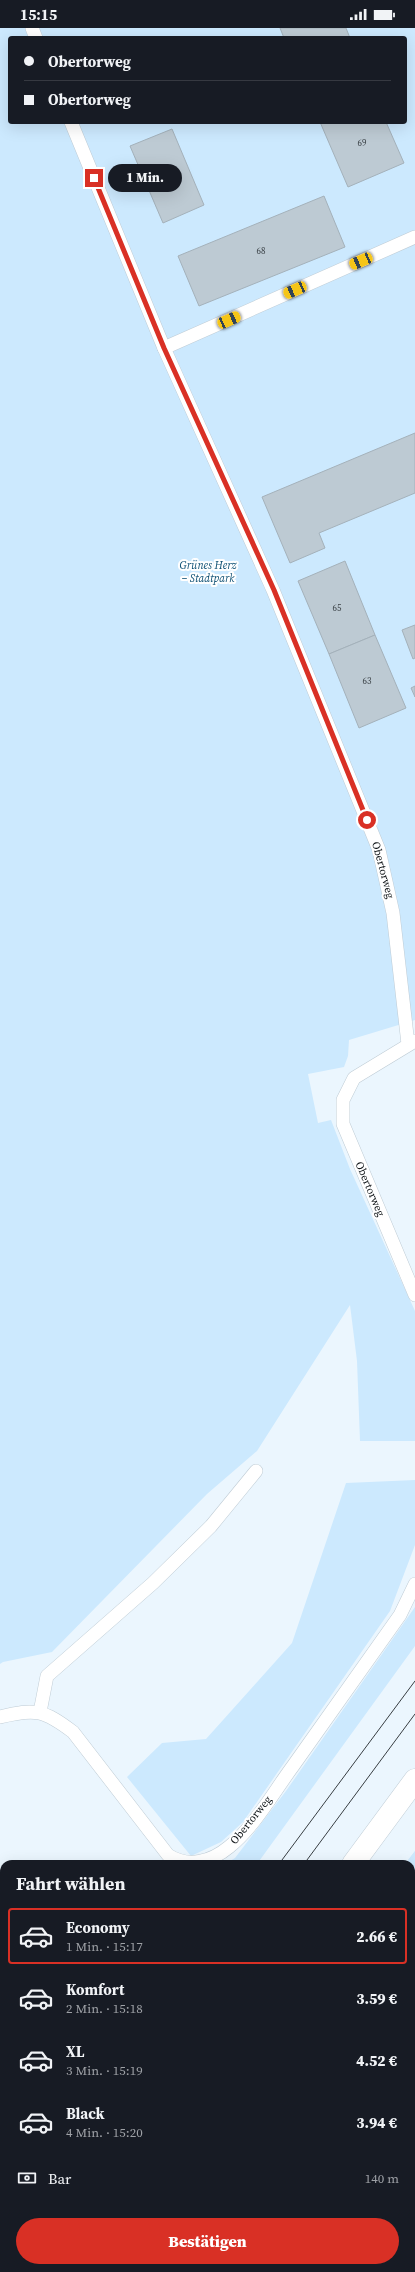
<!DOCTYPE html>
<html lang="de">
<meta charset="utf-8">
<style>
body{margin:0;font-family:"Source Serif 4",serif;background:#20242c;color:#f1f3f6;height:100vh;display:flex;flex-direction:column;font-size:15px;white-space:nowrap}
*{box-sizing:border-box;margin:0}
p{font-size:13px;color:#9ea1a6}
.icon{flex:none;width:22px;height:22px;fill:none;stroke:currentColor;stroke-width:2;stroke-linecap:round;stroke-linejoin:round}
.map{position:relative;flex:1;overflow:hidden}
.sheet{position:absolute;left:0px;top:1832px;width:415px;height:412px;display:flex;flex-direction:column;background:#171b24;border-radius:12px 12px 0 0;box-shadow:0 4px 16px #0002}
.sheet>*{flex:none}
.hud{position:absolute;left:8px;top:8px;width:399px;height:88px;border-radius:4px;box-shadow:0 4px 16px #0002;display:grid;align-content:center;height:88px;padding:0 16px;background:#171b24}
.end{position:absolute;width:18px;height:18px;margin:-9px;border:5px solid #d93025;background:#fff;box-shadow:0 0 0 2px #fff}
.from{border-radius:50%}
.bubble{position:absolute;height:28px;border-radius:14px;background:#171b24;box-shadow:0 4px 16px #0002;font-size:13px;font-weight:800;line-height:28px;text-align:center}
.car{position:absolute;width:12px;height:24px;margin:-12px -6px;border-radius:5px;box-shadow:0 0 3px 1px #0007;background:linear-gradient(#f5c518 24%,#345 0 40%,#f5c518 0 76%,#345 0 86%,#f5c518 0)}
.hud b{display:flex;align-items:center;gap:14px;height:38px;font-size:15px}
.hud b+b{border-top:1px solid #363941}
.hud i{width:10px;height:10px;background:#f1f3f6}
ul{padding:0;list-style:none}
li{display:flex;align-items:center;gap:12px;height:56px;margin:0 8px 6px;padding:0 8px;border:2px solid transparent;border-radius:4px}
li div{flex:1}
li b{display:block;font-size:15px}
li em{font-style:normal;font-weight:800}
li.on{border-color:#d93025}
li>.icon{width:36px;height:36px;stroke-width:1.5}
h2{padding:0 16px;font-size:18px;line-height:48px}
.pay{display:flex;align-items:center;gap:10px;height:44px;padding:0 16px;font-size:15px}
.pay p{margin-inline-start:auto}
.action{display:flex;gap:8px;margin-top:auto;padding:8px 16px}
.action a{flex:1;height:46px;border-radius:24px;background:#d93025;color:#fff;font-size:16px;font-weight:800;line-height:46px;text-align:center}
.status{display:flex;justify-content:space-between;align-items:center;height:28px;padding:0 20px;background:#171b24;direction:ltr}
.status svg{height:11px;fill:currentColor}
.map>svg:first-child{display:block}
.built{fill:#d9edfc}
.green{fill:#cce9fe;fill-rule:evenodd}
.building{fill:#bdcad3;stroke:#a4b1ba}
.lines{fill:none;stroke-linecap:round;stroke-linejoin:round}
.lane-casing{stroke:#bfccd5;stroke-width:14}
.secondary-casing{stroke:#bfccd5;stroke-width:23}
.lane{stroke:#fff;stroke-width:13}
.secondary{stroke:#fff;stroke-width:22}
.tram{stroke:#383e42;stroke-width:1}
.route{stroke:#d93025;stroke-width:5}
.labels{text-anchor:middle;dominant-baseline:central;stroke-width:4;stroke-linejoin:round;paint-order:stroke}
.number-label{font-size:9px;fill:#3c4348}
.park-label{font-size:11px;font-style:italic;fill:#0c4f73;stroke:#fff}
.street-label{font-size:11px;fill:#111619;stroke:#fff}
</style>
<div class="status"><b>15:15</b><svg viewBox="0 0 49 12"><path d="M0 12V9h3v3zM5 12V6h3v6zM10 12V3h3v9zM15 12V0h3v12zM26 1h20v11H26zM47 4h2v5h-2z"/></svg></div>
<div class="map">
<svg width="415" height="2244" viewBox="0 0 415 2244">
<rect width="100%" height="100%" fill="#ebf6fe"/>
<polygon class="built" points="415,1823 415,2244 97,2244 100,2240 411,2240 411,1836 405,1836"/>
<g class="green">
<path d="M0,0H415V992L349,1012L348,1028L344,1039L308,1046L318,1095L331,1092L350,1141L415,1283V1413H360L357,1333L350,1277L257,1423L207,1466L52,1624L3,1634L0,1636ZM10,10H405V94H10Z"/>
<polygon points="415,1452 415,1517 390,1583 243,1794 221,1814 191,1828 127,1749 162,1715 206,1711 292,1615 346,1455"/>
<polygon points="415,1579 415,1618 257,1836 225,1836 235,1830 286,1763"/>
<polygon points="415,1823 415,1911 411,1917 411,1836 405,1836"/>
<polygon points="4,2134 4,2182 0,2187 0,2140"/>
<polygon points="100,2240 198,2240 196,2244 97,2244"/>
</g>
<g class="building">
<polygon points="280,0 346,0 350,10 284,10"/>
<polygon points="320,94 386,94 404,135 348,159"/>
<polygon points="172,101 204,177 163,195 130,118"/>
<polygon points="324,168 345,219 199,278 178,228"/>
<polygon points="415,405 415,465 319,505 325,520 290,535 262,469"/>
<polygon points="345,533 375,607 329,626 298,553"/>
<polygon points="415,597 415,630 413,631 402,602"/>
<polygon points="375,607 406,680 359,700 329,626"/>
<polygon points="415,658 415,669 411,660"/>
<polygon points="0,1953 4,1959 4,1982 0,1985"/>
<polygon points="411,1959 415,1962 415,1971 411,1976"/>
<polygon points="411,2045 415,2048 415,2244 260,2244 263,2240 411,2240"/>
</g>
<g class="lines">
<defs>
<g id="lane">
<polyline points="32,0 36,10"/>
<polyline points="71,94 164,320 273,562 379,822 393,885 408,1016"/>
<polyline points="164,320 415,209"/>
<polyline points="415,1013 354,1050 343,1072 343,1096 415,1267"/>
<polyline points="40,1684 47,1648 153,1555 211,1498 256,1443"/>
<path d="M0,1689C35,1680 44,1682 73,1704L168,1827C188,1840 211,1834 229,1819C255,1798 273,1765 293,1738C328,1688 364,1638 400,1587L415,1556"/>
<polyline points="0,2008 4,2005"/>
<polyline points="411,2034 415,2037"/>
<polyline points="240,2244 241,2240"/>
</g>
<g id="secondary">
<polyline points="353,1836 415,1752"/>
<polyline points="52,2244 55,2240"/>
</g>
</defs>
<use href="#lane" class="lane-casing"/>
<use href="#secondary" class="secondary-casing"/>
<use href="#lane" class="lane"/>
<use href="#secondary" class="secondary"/>
<g class="tram">
<polyline points="279,1836 415,1653"/>
<polyline points="304,1836 415,1686"/>
<polyline points="0,2208 4,2203"/>
<polyline points="0,2240 4,2235"/>
</g>
</g>
<g class="lines">
<polyline class="route" points="94,150 164,320 274,562 367,792"/>
</g>
<g class="labels">
<g class="number-label">
<text x="362" y="115">69</text>
<text x="261" y="223">68</text>
<text x="337" y="580">65</text>
<text x="367" y="653">63</text>
</g>
<g class="park-label">
<text x="208" y="537">Grünes Herz<tspan x="208" dy="13">– Stadtpark</tspan></text>
</g>
<g class="street-label">
<text transform="translate(383 842) rotate(75)">Obertorweg</text>
<text transform="translate(370 1161) rotate(67)">Obertorweg</text>
<text transform="translate(251 1792) rotate(-51)">Obertorweg</text>
</g>
</g>
</svg>
<i class="end from" style="left:367px;top:792px"></i>
<i class="end" style="left:94px;top:150px"></i>
<div class="bubble" style="left:108px;top:136px;width:74px">1 Min.</div>
<i class="car" style="left:361px;top:233px;rotate:247deg"></i>
<i class="car" style="left:295px;top:262px;rotate:246deg"></i>
<i class="car" style="left:229px;top:292px;rotate:66deg"></i>
<div class="hud">
<b><i class="from"></i>Obertorweg</b>
<b><i></i>Obertorweg</b>
</div>
<section class="sheet">
<h2>Fahrt wählen</h2>
<ul>
<li class="on"><svg class="icon" aria-label="car" viewBox="0 0 24 24"><path d="M5 17H2v-5l4-1 3-4h7l3 4 3 1v5h-3M9 17h6M6 11h13"/><circle cx="7" cy="17" r="2"/><circle cx="17" cy="17" r="2"/></svg><div><b>Economy</b><p>1 Min. · 15:17</p></div><em>2.66 €</em></li>
<li><svg class="icon" aria-label="car" viewBox="0 0 24 24"><path d="M5 17H2v-5l4-1 3-4h7l3 4 3 1v5h-3M9 17h6M6 11h13"/><circle cx="7" cy="17" r="2"/><circle cx="17" cy="17" r="2"/></svg><div><b>Komfort</b><p>2 Min. · 15:18</p></div><em>3.59 €</em></li>
<li><svg class="icon" aria-label="car" viewBox="0 0 24 24"><path d="M5 17H2v-5l4-1 3-4h7l3 4 3 1v5h-3M9 17h6M6 11h13"/><circle cx="7" cy="17" r="2"/><circle cx="17" cy="17" r="2"/></svg><div><b>XL</b><p>3 Min. · 15:19</p></div><em>4.52 €</em></li>
<li><svg class="icon" aria-label="car" viewBox="0 0 24 24"><path d="M5 17H2v-5l4-1 3-4h7l3 4 3 1v5h-3M9 17h6M6 11h13"/><circle cx="7" cy="17" r="2"/><circle cx="17" cy="17" r="2"/></svg><div><b>Black</b><p>4 Min. · 15:20</p></div><em>3.94 €</em></li>
</ul>
<div class="pay"><svg class="icon" aria-label="cash" viewBox="0 0 24 24"><path d="M3 7h18v10H3z"/><circle cx="12" cy="12" r="2"/></svg>Bar<p>140 m</p></div>
<div class="action"><a>Bestätigen</a></div>
</section>
</div>
